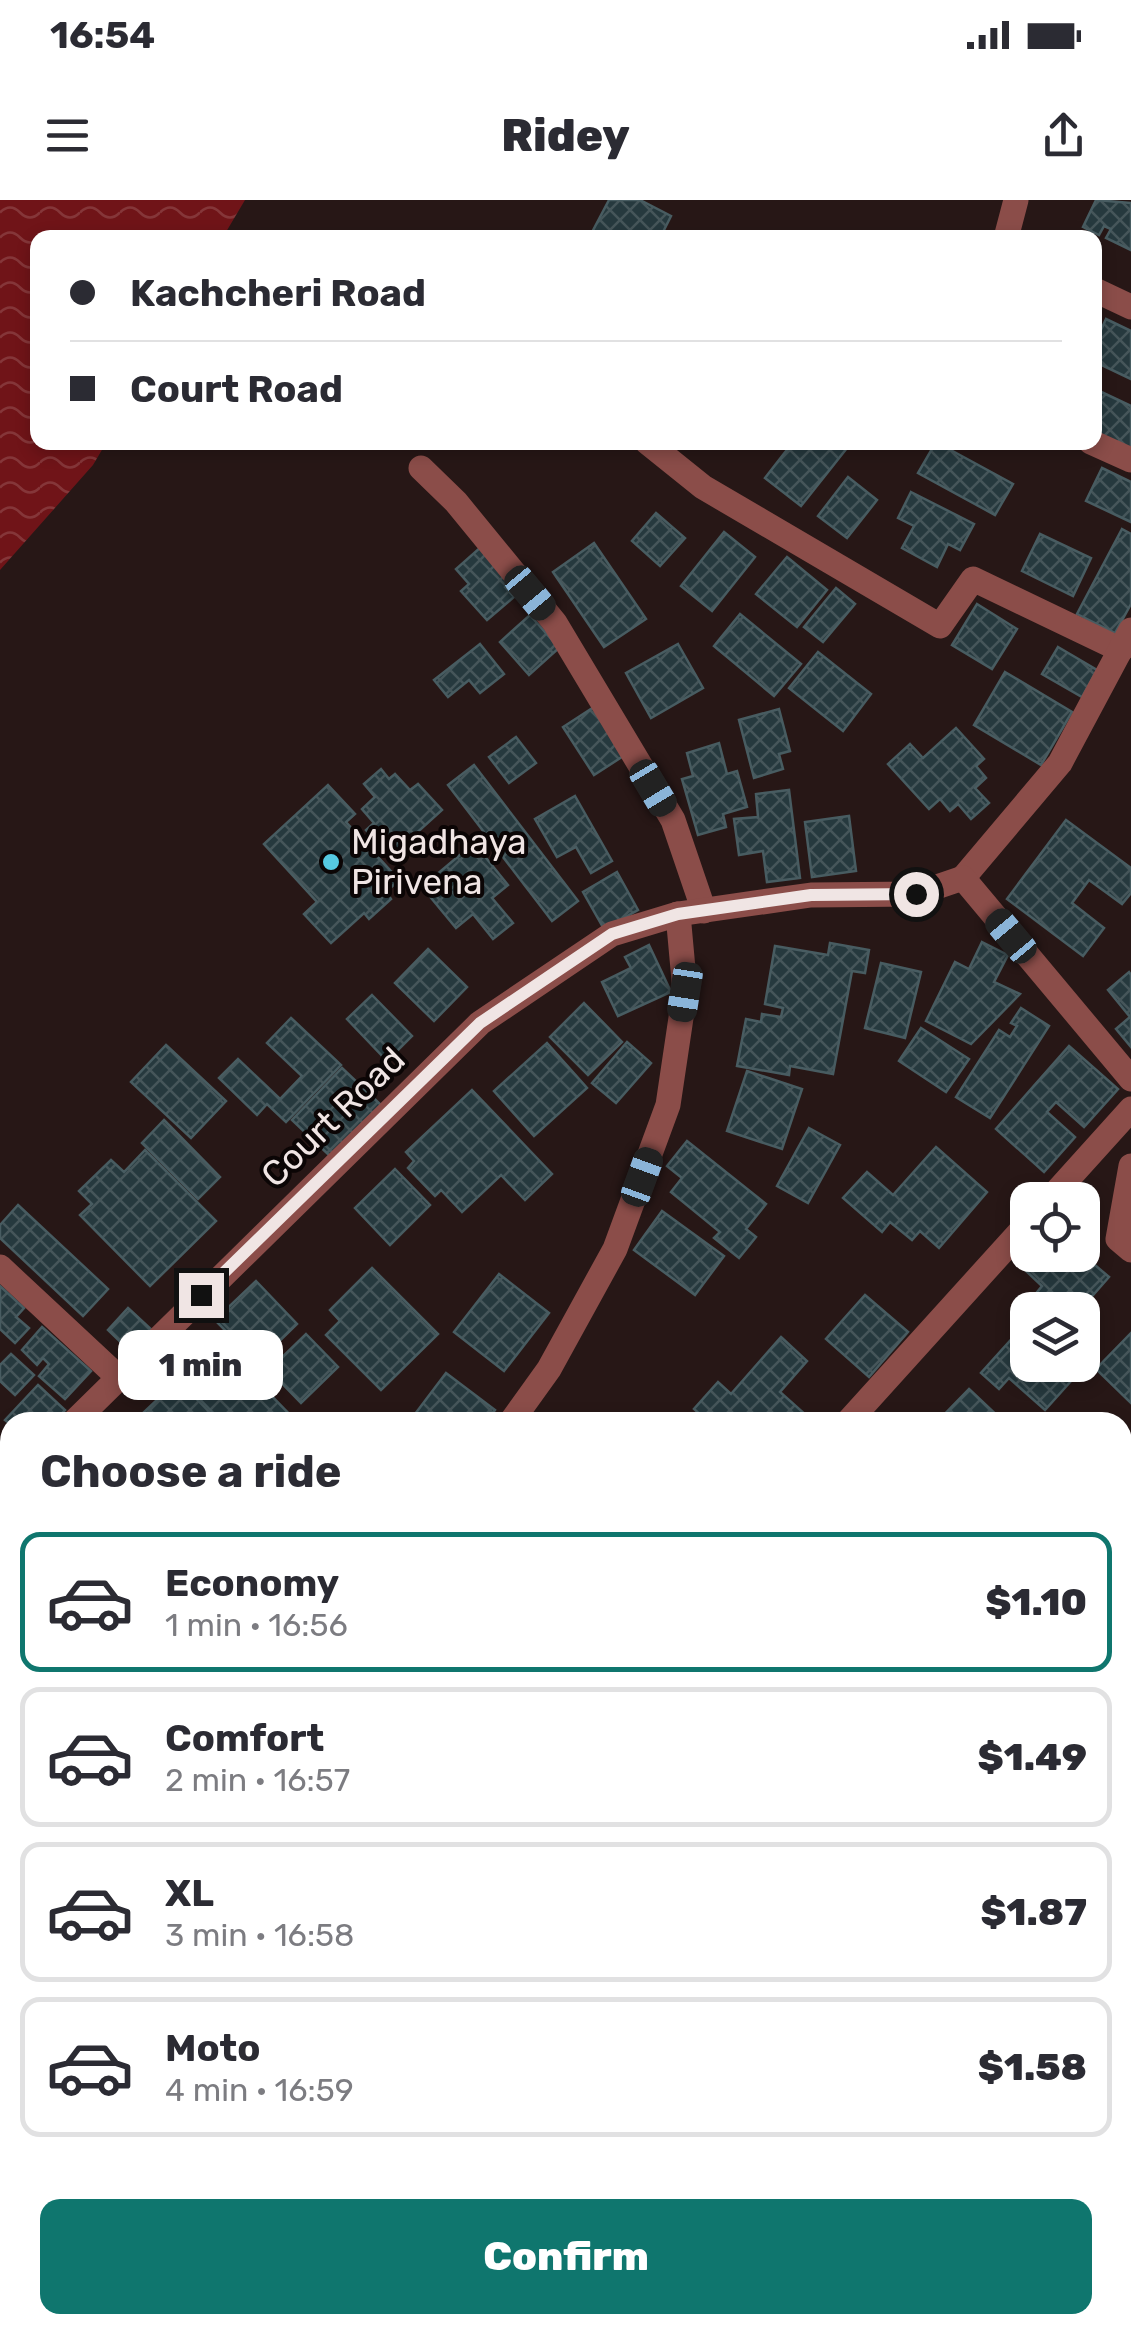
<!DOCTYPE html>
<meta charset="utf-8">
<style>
body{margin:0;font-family:Rubik,sans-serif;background:#f7f7f7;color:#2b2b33;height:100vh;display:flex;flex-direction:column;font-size:38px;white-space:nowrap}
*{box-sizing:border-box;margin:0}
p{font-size:32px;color:#7c7c81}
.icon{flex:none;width:55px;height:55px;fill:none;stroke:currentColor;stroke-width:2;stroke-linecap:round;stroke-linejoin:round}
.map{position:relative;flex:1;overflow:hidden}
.sheet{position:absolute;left:0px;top:1212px;width:1132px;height:922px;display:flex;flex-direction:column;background:#fff;border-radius:30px 30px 0 0;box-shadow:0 5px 15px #0003}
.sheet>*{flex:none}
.hud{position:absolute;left:30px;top:30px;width:1072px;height:220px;border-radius:20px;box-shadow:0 5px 15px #0003;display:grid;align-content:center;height:220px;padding:0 40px;background:#fff}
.fabs{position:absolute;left:1010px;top:982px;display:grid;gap:20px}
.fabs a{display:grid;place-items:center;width:90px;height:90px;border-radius:20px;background:#fff;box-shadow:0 5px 15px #0003;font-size:50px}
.end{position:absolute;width:45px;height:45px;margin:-22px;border:12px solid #f0e5e4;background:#111;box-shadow:0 0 0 5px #111}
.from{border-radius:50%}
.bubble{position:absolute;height:70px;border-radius:20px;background:#fff;box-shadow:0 5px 15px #0003;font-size:32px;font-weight:800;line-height:70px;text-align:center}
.car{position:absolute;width:30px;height:60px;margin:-30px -15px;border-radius:12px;box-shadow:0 0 8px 2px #0007;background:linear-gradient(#222 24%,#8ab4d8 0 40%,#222 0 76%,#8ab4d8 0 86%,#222 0)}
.hud b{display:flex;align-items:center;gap:35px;height:95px;font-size:38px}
.hud b+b{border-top:2px solid #e1e1e2}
.hud i{width:25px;height:25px;background:#2b2b33}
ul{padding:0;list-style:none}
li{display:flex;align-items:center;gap:30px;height:140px;margin:0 20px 15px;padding:0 20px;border:5px solid #e1e1e2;border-radius:20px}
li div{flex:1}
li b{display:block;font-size:38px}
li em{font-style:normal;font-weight:800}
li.on{border-color:#0f766e}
li>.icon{width:90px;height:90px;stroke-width:1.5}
h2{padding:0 40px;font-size:45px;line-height:120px}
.button{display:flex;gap:20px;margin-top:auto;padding:20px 40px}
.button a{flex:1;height:115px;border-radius:20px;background:#0f766e;color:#fff;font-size:40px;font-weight:800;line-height:115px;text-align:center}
.status{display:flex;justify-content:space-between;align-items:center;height:70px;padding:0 50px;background:#fff;direction:ltr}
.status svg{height:28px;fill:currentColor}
header{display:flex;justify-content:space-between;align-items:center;height:130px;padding:0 40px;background:#fff;font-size:45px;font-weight:800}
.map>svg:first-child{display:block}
.water{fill:url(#water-waves)}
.building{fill:url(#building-cross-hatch);stroke:#485c61;stroke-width:2.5}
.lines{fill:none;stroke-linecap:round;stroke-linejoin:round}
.minor{stroke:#8b4d49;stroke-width:25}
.route{stroke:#f0e5e4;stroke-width:12}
.poi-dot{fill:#56c9e1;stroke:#0b0505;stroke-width:4}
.labels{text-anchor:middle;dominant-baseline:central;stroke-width:8;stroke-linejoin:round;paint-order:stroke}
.poi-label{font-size:35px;fill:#f0e5e4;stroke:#0b0505;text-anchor:start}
.street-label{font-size:35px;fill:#f0e5e4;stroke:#0b0505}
</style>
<div class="status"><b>16:54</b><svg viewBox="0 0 49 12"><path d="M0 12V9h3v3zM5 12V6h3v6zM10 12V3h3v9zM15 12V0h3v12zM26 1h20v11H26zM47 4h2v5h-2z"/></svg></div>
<header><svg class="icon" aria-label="menu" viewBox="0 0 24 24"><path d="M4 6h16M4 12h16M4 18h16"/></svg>Ridey<svg class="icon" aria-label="share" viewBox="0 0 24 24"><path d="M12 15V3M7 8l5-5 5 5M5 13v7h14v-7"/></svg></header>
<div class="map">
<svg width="1131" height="2134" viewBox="0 0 1131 2134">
<defs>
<pattern id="water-waves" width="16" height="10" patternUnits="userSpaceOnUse" patternTransform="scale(2.5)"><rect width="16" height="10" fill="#701418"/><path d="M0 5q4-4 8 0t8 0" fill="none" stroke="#853639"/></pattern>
<pattern id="building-cross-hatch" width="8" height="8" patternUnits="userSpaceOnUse" patternTransform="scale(2.5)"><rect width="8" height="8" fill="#26393e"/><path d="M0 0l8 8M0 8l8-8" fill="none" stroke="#46565a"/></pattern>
</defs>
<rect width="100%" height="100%" fill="#271716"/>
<g class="water">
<polygon points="0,0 245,0 223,37 38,38 38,242 106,243 93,265 0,370"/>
<polygon points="1131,1362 1131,1832 1123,1839 1122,1374"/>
<polygon points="301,2125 819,2125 809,2134 295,2134"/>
</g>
<g class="building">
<polygon points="609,0 640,0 671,16 660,38 589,38"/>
<polygon points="1096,0 1131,3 1131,50 1106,38 1111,29 1104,26 1099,35 1083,27"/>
<polygon points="1106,119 1131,131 1131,179 1095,162 1095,143"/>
<polygon points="1095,189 1131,206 1131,250 1095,234"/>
<polygon points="793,242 839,242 847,248 801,306 765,278"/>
<polygon points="936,242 1013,284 995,315 918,273"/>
<polygon points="1102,268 1131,282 1131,322 1086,301"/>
<polygon points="848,277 877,300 847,338 818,316"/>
<polygon points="911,292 974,324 960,350 948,344 937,367 902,348 914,326 898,318"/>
<polygon points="656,313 685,338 660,366 632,341"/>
<polygon points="1122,329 1131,334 1131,404 1115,433 1077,414"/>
<polygon points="724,332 755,357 712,411 681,386"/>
<polygon points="1040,334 1091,358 1073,396 1022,371"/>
<polygon points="594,343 646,419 604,447 553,372"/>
<polygon points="481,347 512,380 505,387 514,397 487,420 461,391 469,384 456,369"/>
<polygon points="787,357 827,390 797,427 756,394"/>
<polygon points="836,388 855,404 823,442 804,427"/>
<polygon points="977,404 1017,429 992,469 952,445"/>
<polygon points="740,414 801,464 774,496 714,446"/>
<polygon points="530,415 559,448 529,475 500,442"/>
<polygon points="480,444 504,474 480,493 469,480 448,497 434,480"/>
<polygon points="678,444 703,488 651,518 626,473"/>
<polygon points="1058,447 1097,470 1082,497 1042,474"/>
<polygon points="818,452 871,494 843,531 789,488"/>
<polygon points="1005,472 1072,512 1041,565 974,525"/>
<polygon points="594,507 625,555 594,575 563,527"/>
<polygon points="779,509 790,551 779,554 783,569 754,578 739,520"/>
<polygon points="956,528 984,559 976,566 986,578 975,588 989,603 971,619 958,604 950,611 940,599 929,609 888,564 910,544 923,558"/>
<polygon points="516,537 536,563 509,583 489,557"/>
<polygon points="719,543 727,574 737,571 747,607 723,614 726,627 698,635 682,579 693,576 687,553"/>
<polygon points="474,565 578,701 552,721 448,585"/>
<polygon points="381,569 389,579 395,574 410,590 418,584 442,610 390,657 366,630 374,623 362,609 375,597 364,584"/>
<polygon points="328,585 355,614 346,622 399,680 386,692 391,699 369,719 364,713 331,743 304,714 317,702 264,644"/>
<polygon points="789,590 800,678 767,682 763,651 739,655 734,619 758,617 756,594"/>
<polygon points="575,596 612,661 591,673 576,647 557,657 535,619"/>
<polygon points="849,616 856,671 812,677 805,622"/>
<polygon points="1066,620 1131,668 1131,693 1122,704 1089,680 1072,703 1104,728 1083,756 1007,699"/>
<polygon points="474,643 508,685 492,698 513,723 493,739 473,714 456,728 422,687"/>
<polygon points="617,672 638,710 604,729 583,692"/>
<polygon points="982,742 1008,755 994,782 1020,794 971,844 926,821 955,762 969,769"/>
<polygon points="830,743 869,750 865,773 852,771 833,874 790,866 789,875 737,866 746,819 761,822 762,814 781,817 783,808 765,804 775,746 828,755"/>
<polygon points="649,745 671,792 618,816 602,782 631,768 625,757"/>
<polygon points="428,749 467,787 434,821 395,783"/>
<polygon points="881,763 921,772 905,838 865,828"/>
<polygon points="1129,772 1131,775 1131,847 1116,829 1130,817 1108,790"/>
<polygon points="372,795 412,836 387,861 347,819"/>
<polygon points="584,803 622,842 588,875 550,837"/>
<polygon points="1021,808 1049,826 990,918 956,897 999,830 1010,837 1017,826 1011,823"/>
<polygon points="291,818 341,865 286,922 267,904 257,915 219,878 238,859 280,899 302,876 267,843"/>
<polygon points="921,828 969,859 946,892 899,861"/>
<polygon points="627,842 651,863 616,903 592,883"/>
<polygon points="547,843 587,888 534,936 494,891"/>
<polygon points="166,845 226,901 191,938 131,882"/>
<polygon points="1069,846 1118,889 1084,927 1056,902 1047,912 1075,937 1044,972 996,929"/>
<polygon points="342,868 381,905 331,957 292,920"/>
<polygon points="747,871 802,889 782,949 727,931"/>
<polygon points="472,890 552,974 525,1000 501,975 462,1012 441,990 435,996 408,968 414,961 406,952"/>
<polygon points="164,920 220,977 198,999 142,943"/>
<polygon points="809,928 840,945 808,1003 777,986"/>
<polygon points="687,941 766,1004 746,1029 756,1037 739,1058 714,1038 720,1032 671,992 682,978 667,966"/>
<polygon points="936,947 987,992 939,1048 920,1031 912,1040 890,1022 882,1032 843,998 867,972 893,995"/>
<polygon points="145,950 216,1021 150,1086 80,1015 92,1004 79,991 111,960 124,972"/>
<polygon points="395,969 430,1005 390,1045 355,1008"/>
<polygon points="18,1005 108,1089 83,1116 0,1038 0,1025"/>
<polygon points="662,1011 724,1056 695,1095 634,1050"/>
<polygon points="1082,1054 1109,1077 1080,1110 1039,1110 1043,1106 1033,1097 1042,1086 1026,1071 1040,1055"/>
<polygon points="372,1068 438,1134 381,1190 326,1135 340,1121 330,1110"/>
<polygon points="499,1074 549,1113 504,1171 454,1132"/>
<polygon points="256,1081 297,1124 257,1163 215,1120"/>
<polygon points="0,1086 24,1108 16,1117 29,1128 15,1143 0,1129"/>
<polygon points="865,1095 908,1132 869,1177 826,1139"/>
<polygon points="128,1108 154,1132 133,1154 108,1130"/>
<polygon points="1027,1122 1028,1165 1075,1165 1081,1170 1045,1210 1009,1178 999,1189 981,1173"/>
<polygon points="42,1127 91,1171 65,1199 39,1176 49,1164 43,1158 37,1165 22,1150"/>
<polygon points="1131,1133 1131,1203 1096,1169"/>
<polygon points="306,1134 338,1167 301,1203 269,1170"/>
<polygon points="781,1137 807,1161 780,1192 807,1216 801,1222 763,1222 757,1217 753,1222 698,1222 703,1217 694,1209 718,1182 731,1194"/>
<polygon points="218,1141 297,1222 222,1222 180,1179"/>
<polygon points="11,1154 34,1175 15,1195 0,1181 0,1165"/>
<polygon points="446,1173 495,1210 486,1222 409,1222"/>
<polygon points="178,1180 219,1222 150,1222 142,1214"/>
<polygon points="38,1185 65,1210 54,1222 10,1224 5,1220"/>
<polygon points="969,1189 1004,1222 937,1222"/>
<polygon points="0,1339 10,1349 10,1402 0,1412"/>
<polygon points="0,1437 10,1447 10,1510 0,1501"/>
<polygon points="10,1686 10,1793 0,1805 0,1698"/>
<polygon points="10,2001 10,2064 3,2070 0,2010"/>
<polygon points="1122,2115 1131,2122 1131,2134 1069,2134 1077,2125 1122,2125"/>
<polygon points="101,2125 176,2125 184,2134 89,2134"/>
</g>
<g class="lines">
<g class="minor">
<polyline points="1006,38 1016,0"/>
<polyline points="1095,90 1131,107"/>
<polyline points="647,242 703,287 940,426 973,379 1121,450"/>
<polyline points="1091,242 1131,260"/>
<polyline points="421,268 456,302 555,423 673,620 704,711"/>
<polyline points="963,678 1060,563 1131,430"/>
<polyline points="1131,966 1118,1039 1131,1050"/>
<polyline points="1049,1000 1131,909"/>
<polyline points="0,1067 118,1177"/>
<polyline points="74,1222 480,823 612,734 678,714 811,695 916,694 963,678 1131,879"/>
<polyline points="511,1222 549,1169 615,1049 668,905 685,791 678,714"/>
<polyline points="848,1222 1028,1023"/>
<polyline points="0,1295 10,1286"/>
<polyline points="0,1601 10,1608"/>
<polyline points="0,1908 10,1895"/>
<polyline points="0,1926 10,1923"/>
<polyline points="1122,2039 1131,2030"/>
<polyline points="1039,2134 1047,2125"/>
</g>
</g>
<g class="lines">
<polyline class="route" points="201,1095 480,823 612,734 678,714 811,695 916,694"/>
</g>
<circle class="poi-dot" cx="331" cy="662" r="10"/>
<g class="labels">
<g class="poi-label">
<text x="351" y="642">Migadhaya<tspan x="351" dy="40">Pirivena</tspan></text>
</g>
<g class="street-label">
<text transform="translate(333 917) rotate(-44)">Court Road</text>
</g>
</g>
</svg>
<div class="fabs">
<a><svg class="icon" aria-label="locate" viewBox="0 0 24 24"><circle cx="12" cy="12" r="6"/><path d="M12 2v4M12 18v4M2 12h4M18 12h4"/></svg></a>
<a><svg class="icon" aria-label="layers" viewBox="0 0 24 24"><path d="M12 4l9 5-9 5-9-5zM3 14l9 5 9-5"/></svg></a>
</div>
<i class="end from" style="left:916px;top:694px"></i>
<i class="end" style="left:201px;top:1095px"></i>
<div class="bubble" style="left:118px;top:1130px;width:165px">1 min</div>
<i class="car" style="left:530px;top:393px;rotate:140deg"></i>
<i class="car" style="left:653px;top:588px;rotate:149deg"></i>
<i class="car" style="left:1011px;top:736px;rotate:320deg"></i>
<i class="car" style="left:685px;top:792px;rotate:189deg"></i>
<i class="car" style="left:642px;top:977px;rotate:20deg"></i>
<div class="hud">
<b><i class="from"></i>Kachcheri Road</b>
<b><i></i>Court Road</b>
</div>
<section class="sheet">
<h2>Choose a ride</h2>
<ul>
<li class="on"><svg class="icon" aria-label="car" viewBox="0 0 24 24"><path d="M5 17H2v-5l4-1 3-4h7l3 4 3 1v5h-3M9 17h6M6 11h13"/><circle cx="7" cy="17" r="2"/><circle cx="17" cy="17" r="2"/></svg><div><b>Economy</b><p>1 min · 16:56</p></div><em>$1.10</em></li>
<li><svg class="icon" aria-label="car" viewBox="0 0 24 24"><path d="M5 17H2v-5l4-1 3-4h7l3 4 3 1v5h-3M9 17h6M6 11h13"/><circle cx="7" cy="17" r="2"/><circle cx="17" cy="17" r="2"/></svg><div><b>Comfort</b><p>2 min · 16:57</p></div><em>$1.49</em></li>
<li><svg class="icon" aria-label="car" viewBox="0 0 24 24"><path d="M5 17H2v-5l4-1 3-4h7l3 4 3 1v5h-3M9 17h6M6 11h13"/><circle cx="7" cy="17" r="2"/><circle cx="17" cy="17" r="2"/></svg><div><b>XL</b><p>3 min · 16:58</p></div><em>$1.87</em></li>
<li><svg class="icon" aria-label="car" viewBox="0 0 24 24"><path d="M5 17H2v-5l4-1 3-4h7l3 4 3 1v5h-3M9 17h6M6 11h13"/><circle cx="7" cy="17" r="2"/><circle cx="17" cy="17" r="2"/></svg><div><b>Moto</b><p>4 min · 16:59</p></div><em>$1.58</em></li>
</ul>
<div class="button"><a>Confirm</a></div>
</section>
</div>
